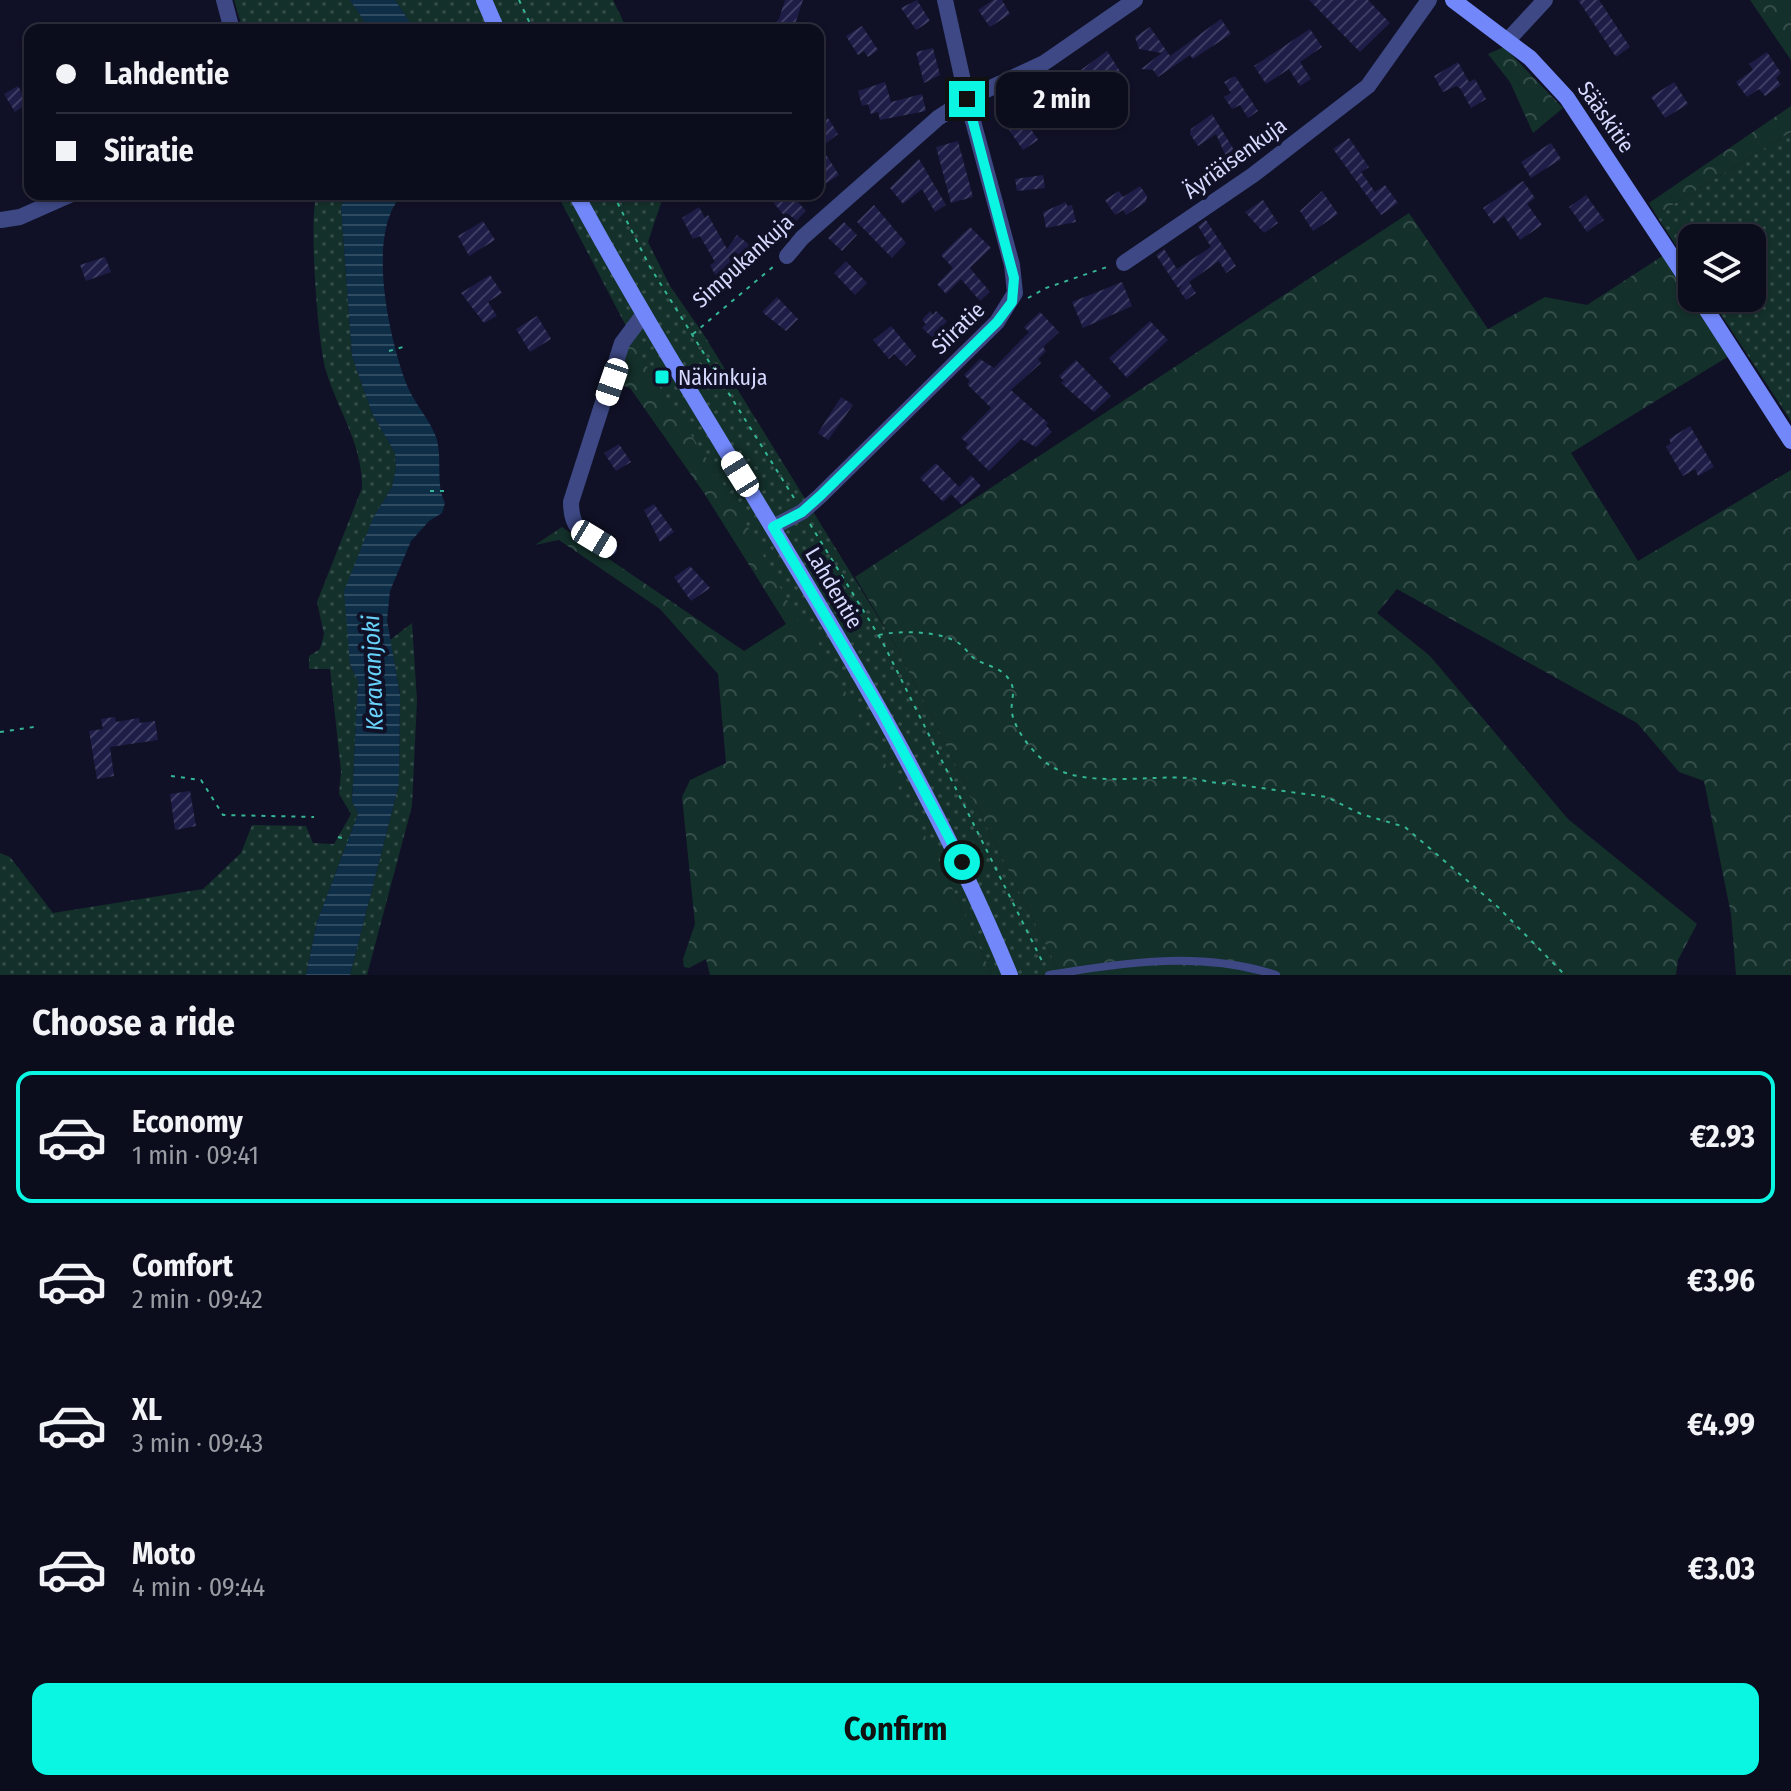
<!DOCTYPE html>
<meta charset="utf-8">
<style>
body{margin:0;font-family:"Fira Sans Condensed",sans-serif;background:#151625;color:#f1f3f6;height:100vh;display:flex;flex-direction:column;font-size:30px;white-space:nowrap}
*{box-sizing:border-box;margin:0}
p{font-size:26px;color:#9a9ca3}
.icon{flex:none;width:44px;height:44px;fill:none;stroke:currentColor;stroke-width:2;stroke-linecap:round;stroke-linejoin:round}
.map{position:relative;height:975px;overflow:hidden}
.sheet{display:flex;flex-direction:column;background:#0c0d1c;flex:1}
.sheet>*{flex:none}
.banner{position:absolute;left:24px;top:24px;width:800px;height:176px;border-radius:16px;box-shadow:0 2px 6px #0004,0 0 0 2px #2c2d3b;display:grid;align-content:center;height:176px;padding:0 32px;background:#0c0d1c}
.controls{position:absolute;left:1678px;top:224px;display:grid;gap:16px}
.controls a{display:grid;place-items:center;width:88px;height:88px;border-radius:16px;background:#0c0d1c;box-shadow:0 2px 6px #0004,0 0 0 2px #2c2d3b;font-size:40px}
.end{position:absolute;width:36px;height:36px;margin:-18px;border:10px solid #0af6e2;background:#111;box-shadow:0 0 0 4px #111}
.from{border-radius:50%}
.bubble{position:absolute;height:56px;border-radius:16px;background:#0c0d1c;box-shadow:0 2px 6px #0004,0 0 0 2px #2c2d3b;font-size:26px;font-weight:700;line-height:56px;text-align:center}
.car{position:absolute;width:24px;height:48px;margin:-24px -12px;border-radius:10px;box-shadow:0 0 6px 2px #0007;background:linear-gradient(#fff 24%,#345 0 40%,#fff 0 76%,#345 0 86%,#fff 0)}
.banner b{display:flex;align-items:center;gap:28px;height:76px;font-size:30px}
.banner b+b{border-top:2px solid #2c2d3b}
.banner i{width:20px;height:20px;background:#f1f3f6}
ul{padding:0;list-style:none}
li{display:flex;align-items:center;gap:24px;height:132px;margin:0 16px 12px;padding:0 16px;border:4px solid transparent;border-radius:16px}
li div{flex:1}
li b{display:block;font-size:30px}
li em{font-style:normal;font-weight:700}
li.on{border-color:#0af6e2}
li>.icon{width:72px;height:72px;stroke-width:1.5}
h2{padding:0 32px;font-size:36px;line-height:96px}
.button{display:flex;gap:16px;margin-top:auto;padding:16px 32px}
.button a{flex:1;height:92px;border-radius:16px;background:#0af6e2;color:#111;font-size:32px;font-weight:700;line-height:92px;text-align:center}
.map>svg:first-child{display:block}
.grass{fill:url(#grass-dots)}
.forest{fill:url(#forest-crowns)}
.water{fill:url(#water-rules)}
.building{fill:url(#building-hatch)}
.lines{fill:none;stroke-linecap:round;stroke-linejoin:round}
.path{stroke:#34b595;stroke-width:2;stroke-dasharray:4 6;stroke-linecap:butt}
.lane{stroke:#3d4884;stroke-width:8}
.street{stroke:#3d4884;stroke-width:16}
.secondary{stroke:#7288fa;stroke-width:16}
.route{stroke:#0af6e2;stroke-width:10}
.poi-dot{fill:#0af6e2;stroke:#101126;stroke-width:3}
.labels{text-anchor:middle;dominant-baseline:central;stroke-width:8;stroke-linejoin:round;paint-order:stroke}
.street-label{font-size:22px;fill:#d7dafe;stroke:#101126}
.poi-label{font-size:22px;fill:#d7dafe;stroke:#101126;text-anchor:start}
.water-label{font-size:24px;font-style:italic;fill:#69d2fa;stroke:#101126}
</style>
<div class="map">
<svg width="1791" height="975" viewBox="0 0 1791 975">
<defs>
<pattern id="grass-dots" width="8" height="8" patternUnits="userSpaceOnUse" patternTransform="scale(2)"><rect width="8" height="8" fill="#14302a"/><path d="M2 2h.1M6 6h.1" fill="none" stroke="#354d4a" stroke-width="1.8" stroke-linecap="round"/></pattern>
<pattern id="forest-crowns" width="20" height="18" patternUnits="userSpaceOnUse" patternTransform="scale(2)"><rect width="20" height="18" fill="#14302a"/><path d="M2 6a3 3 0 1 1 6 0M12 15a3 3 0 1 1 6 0" fill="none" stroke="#354d4a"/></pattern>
<pattern id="water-rules" width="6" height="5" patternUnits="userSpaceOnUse" patternTransform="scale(2)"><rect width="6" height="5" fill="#0e2e48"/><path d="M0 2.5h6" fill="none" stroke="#304c63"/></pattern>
<pattern id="building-hatch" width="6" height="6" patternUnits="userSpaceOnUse" patternTransform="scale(2)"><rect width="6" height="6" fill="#1e1d47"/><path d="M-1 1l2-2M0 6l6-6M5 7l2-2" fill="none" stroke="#3e3d63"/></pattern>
</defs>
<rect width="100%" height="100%" fill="#101126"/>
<g class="grass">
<polygon points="234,0 350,0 370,30 243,30"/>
<polygon points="395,0 613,0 624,23 620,30 415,30"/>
<polygon points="1791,132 1791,421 1710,298 1752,298 1752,238 1692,238 1692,270 1656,215"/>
<path d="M317,194H346L341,207L352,356L372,413L395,453L396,468L392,487L373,518L350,634V664L358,681L352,801L358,814L317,922L306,975H0V853L10,857L53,913L203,889L241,853L252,825L306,826L313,843L334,844L351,814L339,794L341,771L330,669H309V656L320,649L324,634L317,602L362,488C363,445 338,411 326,371C318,345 308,217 317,194Z"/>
<polygon points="557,194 664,194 648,242 670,286 704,335 896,646 1061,975 992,975 945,872 650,372"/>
<polygon points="412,623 417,700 412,806 367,975 350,975 399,784 400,693 390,640"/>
</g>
<g class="forest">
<polygon points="1750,0 1791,0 1791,60"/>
<polygon points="1504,47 1563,108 1533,133 1510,82 1488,54"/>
<polygon points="1791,106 1791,132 1656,215 1649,203"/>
<polygon points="1409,213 1488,329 1545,297 1587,305 1664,255 1729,356 1571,453 1638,561 1791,470 1791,975 1736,975 1731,914 1704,781 1679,772 1637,723 1397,589 1377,613 1430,656 1568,819 1697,924 1678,960 1676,975 1061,975 896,646 855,577"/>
<polygon points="630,333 650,372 733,499 801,626 809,626 945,872 992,975 710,975 706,959 689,968 684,967 683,959 695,924 682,797 690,780 726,763 718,674 660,609 559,540 535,545 562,527 744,651 786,624 704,493 630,388 612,382"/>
</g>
<g class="water">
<polygon points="350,0 395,0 415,30 370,30"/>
<path d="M346,194H403C365,232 389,337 406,383C413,402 429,418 436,437C443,458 435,483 445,503L442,513L429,521L411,541L390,591L387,620L400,695L399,784L350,975H306L317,922L358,814L352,801L358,681L350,664L344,591L373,518L392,487L396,468L395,453L372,413L352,356L341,207Z"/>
</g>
<g class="building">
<polygon points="785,0 803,0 793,30 767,30 779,19"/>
<polygon points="917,0 930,21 916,30 901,8"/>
<polygon points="993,0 1002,0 1010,14 990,27 978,10"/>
<polygon points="1309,0 1368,0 1390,23 1360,52"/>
<polygon points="1578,0 1599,0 1630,47 1616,57"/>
<polygon points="1221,19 1231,34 1193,59 1190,55 1158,77 1153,70 1141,69 1162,53 1139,49 1135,37 1150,27 1170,56"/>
<polygon points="862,26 878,50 868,57 864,51 858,55 846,36"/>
<polygon points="1310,29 1322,47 1300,62 1311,79 1300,86 1289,69 1266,84 1254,66"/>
<polygon points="933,48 940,75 924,83 916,52"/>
<polygon points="1107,51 1123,76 1109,85 1104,78 1082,92 1093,109 1089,116 1078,123 1064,101 1050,110 1042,98"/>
<polygon points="1767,52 1781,73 1776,78 1781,85 1765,96 1759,89 1747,97 1736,82 1753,70 1749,64"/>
<polygon points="1458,62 1469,82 1475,79 1486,99 1471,108 1460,88 1456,86 1443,92 1434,76"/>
<polygon points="1235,76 1258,111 1248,118 1240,105 1232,109 1224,97 1231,93 1224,82"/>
<polygon points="885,82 891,102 922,94 926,111 880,120 878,112 871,114 868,104 862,106 858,91"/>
<polygon points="1674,82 1688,104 1665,118 1651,97"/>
<polygon points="18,86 28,103 15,112 4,94"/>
<polygon points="1018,109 1038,140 1023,150 1009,130 1016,126 1009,116"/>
<polygon points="1212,114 1239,158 1229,163 1216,134 1198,146 1190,134 1191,129"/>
<polygon points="828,118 838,134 821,147 839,175 825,184 818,173 818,125"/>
<polygon points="1349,138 1369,167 1361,172 1375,192 1385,185 1398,203 1381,215 1333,149"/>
<polygon points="958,141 973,197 951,203 936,147"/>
<polygon points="1551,143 1561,159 1531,178 1521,162"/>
<polygon points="919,159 946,205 935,212 922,189 903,204 890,188"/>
<polygon points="1043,175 1045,188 1017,191 1015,179"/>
<polygon points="1523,181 1535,198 1527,204 1542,225 1520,240 1504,216 1494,224 1483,208"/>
<polygon points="1140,186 1147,196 1146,202 1126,215 1123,210 1115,215 1105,200 1119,191 1123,197"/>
<polygon points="1322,191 1338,214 1313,231 1300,211"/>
<polygon points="766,194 791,194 806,211 796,221 793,217 789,221"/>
<polygon points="1586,195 1604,220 1587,232 1569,207"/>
<polygon points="1263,200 1278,223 1264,233 1245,212"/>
<polygon points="1066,202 1067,206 1072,205 1076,222 1046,228 1043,212"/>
<polygon points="874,205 906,243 892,258 857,222"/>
<polygon points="699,207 705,218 708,215 727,249 737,235 751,246 735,268 737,273 719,282 710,265 715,262 700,236 693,239 682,218"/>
<polygon points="1206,220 1236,266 1226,273 1219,261 1189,282 1196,293 1186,300 1179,290 1183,285 1178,288 1156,255 1164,249 1177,269 1211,247 1198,226"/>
<polygon points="483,221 495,240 469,256 458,236"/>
<polygon points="844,222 857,235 842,251 828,238"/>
<polygon points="970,227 991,248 970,268 990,292 980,301 961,279 946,294 937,284 953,268 941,255"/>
<polygon points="105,257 111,272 86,281 80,265"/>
<polygon points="846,261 867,283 855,295 834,273"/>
<polygon points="490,275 502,293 488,302 497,316 484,323 461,293"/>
<polygon points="1122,282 1132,306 1083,328 1072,302"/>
<polygon points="777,297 798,319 786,331 762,312"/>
<polygon points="930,311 933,315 936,311 947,321 933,338 922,328 926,324 922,320"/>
<polygon points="1040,312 1059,332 1043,347 1046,351 1038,359 1041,363 1011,390 1048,423 1046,425 1052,432 1036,447 1021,439 989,471 965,447 968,444 961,438 991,408 967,384 970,381 964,375 980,359 994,368 1029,332 1024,327"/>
<polygon points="537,316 551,339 530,352 516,329"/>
<polygon points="1150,321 1168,340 1127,378 1109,358"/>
<polygon points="891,326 916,356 906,366 894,354 889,359 873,340"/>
<polygon points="1076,360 1111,396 1094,412 1061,383 1064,381 1059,376"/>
<polygon points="841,397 853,405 828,440 818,433"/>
<polygon points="1690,426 1714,467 1698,476 1695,469 1683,476 1666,447 1671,443 1669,439"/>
<polygon points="619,444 631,462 616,471 604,453"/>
<polygon points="936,463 959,487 971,475 981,486 962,505 951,494 943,502 920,478"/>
<polygon points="654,504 674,532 660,542 644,510"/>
<polygon points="690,566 710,588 691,601 674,577"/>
<polygon points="115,717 116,722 139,718 140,723 155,721 158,740 110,747 114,776 97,779 89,731 103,729 101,719"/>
<polygon points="190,791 196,826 175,830 170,794"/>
</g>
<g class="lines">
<g class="path">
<polyline points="519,0 533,30"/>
<polyline points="613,194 650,267 794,498"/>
<polyline points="1028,298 1046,288 1107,267"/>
<polyline points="693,334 774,266"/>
<polyline points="389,351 403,347"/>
<polyline points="430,491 446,491"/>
<polyline points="810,524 882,641 1043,963"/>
<path d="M879,635C900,630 943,631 960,644C966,648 970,657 977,660C989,667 1004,668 1011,683C1016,692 1010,703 1012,713C1015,731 1036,757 1051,766C1085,788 1151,775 1189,778C1202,779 1211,784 1225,783L1327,797L1361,814L1405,827L1499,908L1565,975"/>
<polyline points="0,732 34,727"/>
<polyline points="171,776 201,780 223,815 314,817"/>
<polyline points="338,837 348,840"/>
</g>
<path class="lane" d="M1049,975C1125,962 1202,951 1276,975"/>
<g class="street">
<polyline points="224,0 232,30"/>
<polyline points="1508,40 1545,0"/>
<polyline points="1,220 20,217 72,194"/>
<polyline points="787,256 802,238 938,118 967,99 1044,63 1135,0"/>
<polyline points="1124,263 1253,175 1368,86 1429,0"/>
<polyline points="773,527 802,512 820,496 997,322 1015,293 1012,265 967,99 945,0"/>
<path d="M609,548C585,534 571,532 571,502L622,343L643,315"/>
</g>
<g class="secondary">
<polyline points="484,0 497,30"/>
<polyline points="1453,0 1530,58 1567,98 1692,287"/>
<path d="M576,194C718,456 896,698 1010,975"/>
<polyline points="1699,298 1791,441"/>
</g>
</g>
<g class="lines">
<polyline class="route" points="962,862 882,712 773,527 802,512 820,496 997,322 1012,302 1014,278 967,99"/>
</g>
<rect class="poi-dot" x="654" y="369" width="16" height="16" rx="4"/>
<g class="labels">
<g class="street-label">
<text transform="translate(1606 117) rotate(55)">Sääskitie</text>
<text transform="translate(1235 158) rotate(-36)">Äyriäisenkuja</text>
<text transform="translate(743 261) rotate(-42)">Simpukankuja</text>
<text transform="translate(958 328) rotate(-44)">Siiratie</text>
<text transform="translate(834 588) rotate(59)">Lahdentie</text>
</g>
<g class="poi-label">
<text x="678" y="377">Näkinkuja</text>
</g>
<g class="water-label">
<text transform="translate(373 673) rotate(-92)">Keravanjoki</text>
</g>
</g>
</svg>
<div class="controls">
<a><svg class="icon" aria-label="layers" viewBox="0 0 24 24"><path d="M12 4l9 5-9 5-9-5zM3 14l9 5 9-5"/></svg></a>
</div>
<i class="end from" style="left:962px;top:862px"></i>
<i class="end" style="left:967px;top:99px"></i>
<div class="bubble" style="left:996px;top:72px;width:132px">2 min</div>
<i class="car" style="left:612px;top:382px;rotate:199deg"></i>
<i class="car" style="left:740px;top:474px;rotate:328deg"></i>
<i class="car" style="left:594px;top:539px;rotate:121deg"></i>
<div class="banner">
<b><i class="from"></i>Lahdentie</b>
<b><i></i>Siiratie</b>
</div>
</div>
<section class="sheet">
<h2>Choose a ride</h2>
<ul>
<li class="on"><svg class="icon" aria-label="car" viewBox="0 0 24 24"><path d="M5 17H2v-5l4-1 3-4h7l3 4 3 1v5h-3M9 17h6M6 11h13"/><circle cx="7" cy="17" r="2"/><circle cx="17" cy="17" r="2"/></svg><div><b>Economy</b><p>1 min · 09:41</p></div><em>€2.93</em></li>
<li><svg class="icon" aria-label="car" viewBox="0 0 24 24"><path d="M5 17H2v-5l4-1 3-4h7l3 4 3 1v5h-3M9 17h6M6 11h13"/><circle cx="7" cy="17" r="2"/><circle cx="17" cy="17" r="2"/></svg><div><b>Comfort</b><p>2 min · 09:42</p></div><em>€3.96</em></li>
<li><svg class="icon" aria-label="car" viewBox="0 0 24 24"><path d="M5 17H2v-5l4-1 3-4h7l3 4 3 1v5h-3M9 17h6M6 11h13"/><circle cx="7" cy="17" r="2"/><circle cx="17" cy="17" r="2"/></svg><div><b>XL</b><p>3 min · 09:43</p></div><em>€4.99</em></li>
<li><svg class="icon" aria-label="car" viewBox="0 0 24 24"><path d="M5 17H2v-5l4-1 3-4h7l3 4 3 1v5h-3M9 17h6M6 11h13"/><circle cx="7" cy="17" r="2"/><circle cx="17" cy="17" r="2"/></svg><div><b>Moto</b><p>4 min · 09:44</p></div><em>€3.03</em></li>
</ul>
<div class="button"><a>Confirm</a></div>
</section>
